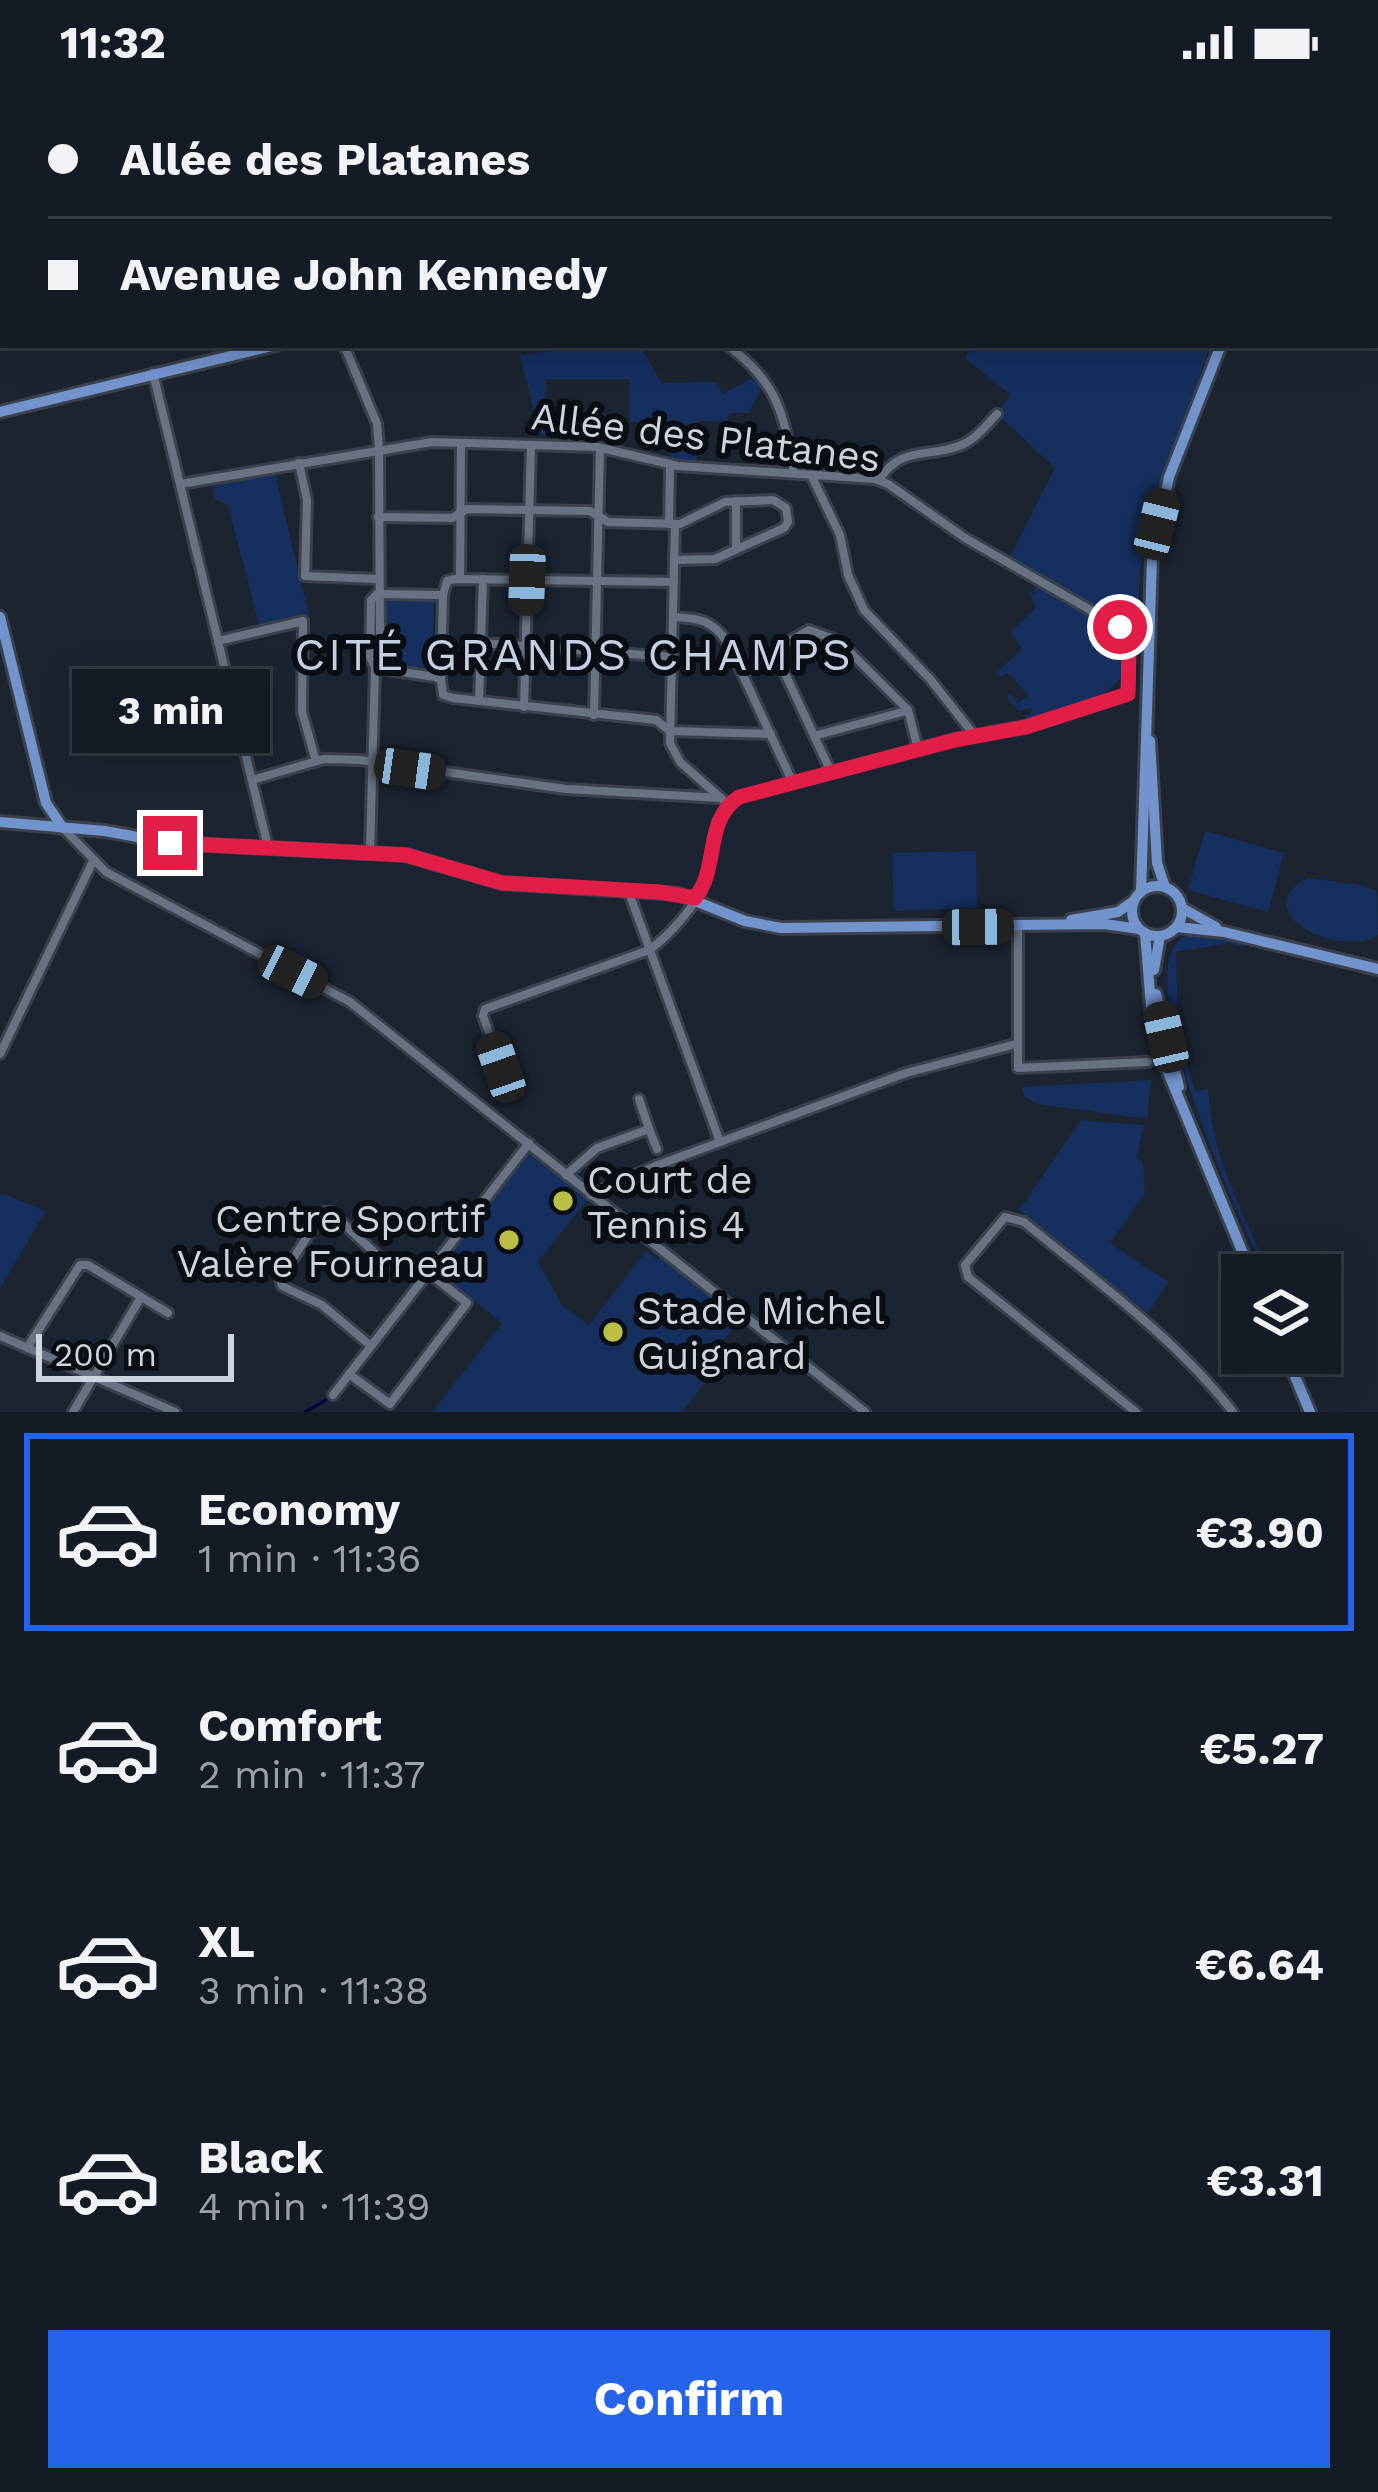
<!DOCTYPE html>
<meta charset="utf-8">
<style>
body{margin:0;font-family:"Work Sans",sans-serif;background:#1e242d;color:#f1f3f6;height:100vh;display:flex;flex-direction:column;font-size:45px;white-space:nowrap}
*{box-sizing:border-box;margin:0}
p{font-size:39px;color:#9da1a7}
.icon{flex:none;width:66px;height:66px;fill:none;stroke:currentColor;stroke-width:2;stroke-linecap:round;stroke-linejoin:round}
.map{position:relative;height:1328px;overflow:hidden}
.drawer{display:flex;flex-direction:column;background:#151b25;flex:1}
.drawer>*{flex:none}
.banner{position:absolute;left:0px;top:0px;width:1380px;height:264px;box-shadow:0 6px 30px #0003,0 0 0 3px #343942;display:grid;align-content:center;height:264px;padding:0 48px;background:#151b25}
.controls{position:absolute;left:1221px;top:1170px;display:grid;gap:24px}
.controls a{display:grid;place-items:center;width:120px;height:120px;border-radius:0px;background:#151b25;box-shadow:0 6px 30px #0003,0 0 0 3px #343942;font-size:60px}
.scale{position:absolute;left:36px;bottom:30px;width:198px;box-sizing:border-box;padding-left:12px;border:6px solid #ced4dd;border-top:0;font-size:33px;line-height:42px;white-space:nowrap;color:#ced4dd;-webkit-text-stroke:9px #0a0d13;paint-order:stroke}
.end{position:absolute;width:54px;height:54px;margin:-27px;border:15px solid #e11d48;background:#fff;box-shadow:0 0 0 6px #fff}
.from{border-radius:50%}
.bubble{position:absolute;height:84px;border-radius:0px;background:#151b25;box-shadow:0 6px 30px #0003,0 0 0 3px #343942;font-size:39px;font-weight:700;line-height:84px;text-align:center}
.car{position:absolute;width:36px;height:72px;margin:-36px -18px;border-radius:15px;box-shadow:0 0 9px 3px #0007;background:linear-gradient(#222 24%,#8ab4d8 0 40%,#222 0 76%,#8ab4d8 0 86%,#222 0)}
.banner b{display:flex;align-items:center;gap:42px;height:114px;font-size:45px}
.banner b+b{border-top:3px solid #343942}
.banner i{width:30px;height:30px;background:#f1f3f6}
ul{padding:21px 0 0;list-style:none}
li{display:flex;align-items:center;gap:36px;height:198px;margin:0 24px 18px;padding:0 24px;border:6px solid transparent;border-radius:0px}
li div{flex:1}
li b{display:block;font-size:45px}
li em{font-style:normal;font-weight:700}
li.selected{border-color:#2563eb}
li>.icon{width:108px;height:108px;stroke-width:1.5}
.cta{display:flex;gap:24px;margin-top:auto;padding:24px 48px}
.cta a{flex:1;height:138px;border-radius:0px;background:#2563eb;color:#fff;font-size:48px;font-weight:700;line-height:138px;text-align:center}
.status{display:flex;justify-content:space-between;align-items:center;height:84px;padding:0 60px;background:#151b25;direction:ltr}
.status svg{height:33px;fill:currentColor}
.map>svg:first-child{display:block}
.green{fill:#162f5f}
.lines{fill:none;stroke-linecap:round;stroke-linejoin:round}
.stream{stroke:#000041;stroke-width:3}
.minor-casing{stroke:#3b414c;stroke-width:14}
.major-casing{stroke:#3b414c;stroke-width:16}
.minor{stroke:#687282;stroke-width:8}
.major{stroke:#7393cd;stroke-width:10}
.route{stroke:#e11d48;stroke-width:15}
.poi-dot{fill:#bac045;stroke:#0a0d13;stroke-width:4.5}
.labels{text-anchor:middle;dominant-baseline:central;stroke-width:12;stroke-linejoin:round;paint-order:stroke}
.street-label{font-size:39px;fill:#ced4dd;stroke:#0a0d13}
.poi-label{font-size:39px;fill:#ced4dd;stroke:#0a0d13;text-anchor:start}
.quarter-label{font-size:45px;letter-spacing:3px;fill:#c6d0e2;stroke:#0a0d13}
</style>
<div class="status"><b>11:32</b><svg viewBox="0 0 49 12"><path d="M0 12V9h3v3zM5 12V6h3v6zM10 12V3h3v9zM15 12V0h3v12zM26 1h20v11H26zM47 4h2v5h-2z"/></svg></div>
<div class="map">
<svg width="1378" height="1328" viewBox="0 0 1378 1328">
<rect width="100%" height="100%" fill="#1c2431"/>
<g class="green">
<polygon points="594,261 640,261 661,299 715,298 723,310 756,292 762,302 749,329 729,329 728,338 698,337 697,376 670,375 671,338 630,338 629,295 546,295 545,352 540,350 520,271"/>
<polygon points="973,261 1211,261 1152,420 1140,489 1137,552 1123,539 1010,473 1055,384 996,329 1011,311 965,274"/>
<polygon points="275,390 309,531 260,544 228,422 215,414 213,400"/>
<polygon points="1036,500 1114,547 1123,557 1123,593 1096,616 1026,635 1023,632 1032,629 1031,624 1019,627 1007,614 1009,609 1018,619 1028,611 1009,589 999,593 996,589 1022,565 1010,548 1036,523 1028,507 1034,510"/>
<polygon points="390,515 434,517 432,586 385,580 385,520"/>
<polygon points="1205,747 1284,769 1268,828 1188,806"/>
<polygon points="976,767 977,824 894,827 892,769"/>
<path d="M1308,794L1360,801L1377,807L1378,851C1341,876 1243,828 1308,794Z"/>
<path d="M1191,849L1242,859L1245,863L1229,859L1176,868L1178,949L1195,1007L1208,1005C1212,1074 1243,1128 1270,1191H1266C1244,1140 1115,875 1191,849Z"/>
<polygon points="1151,996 1147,1035 1037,1020 1024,1012 1022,1003"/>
<polygon points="1081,1036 1144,1041 1137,1073 1143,1079 1145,1109 1110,1159 1168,1198 1148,1229 1019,1126"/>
<polygon points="528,1070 534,1070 589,1113 538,1178 562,1221 589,1241 646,1167 658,1175 661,1172 740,1235 699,1288 707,1296 682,1328 432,1328 502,1239 437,1187"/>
<polygon points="4,1110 46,1127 0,1204 0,1112"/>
</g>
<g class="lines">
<polyline class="stream" points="305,1328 326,1316"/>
<defs>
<g id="minor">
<polyline points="681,3 682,0"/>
<polyline points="745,3 747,0"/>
<polyline points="861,3 861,0"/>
<polyline points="0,18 3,20"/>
<polyline points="0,67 3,64"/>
<polyline points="0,189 3,188"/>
<polyline points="344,261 377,340 379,365 380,560 375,584 370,768"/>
<path d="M727,261C778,298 784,330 794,389"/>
<polyline points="153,289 268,763"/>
<polyline points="299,379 307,416 305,492 377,495"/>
<polyline points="811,391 840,451 848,491 864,526 930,595 975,652"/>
<path d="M879,396C901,361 928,374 959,362C975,356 986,342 997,330"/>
<path d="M180,400L432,358L597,363L678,382L875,395L888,400L965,454L1120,543L1129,565L1128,610L1026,642L955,655L739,713C707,734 717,768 704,800C695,823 669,852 649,866L485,925L483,932L501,983"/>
<polyline points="378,433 452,434 467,425 590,427 608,438 680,440 725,418 773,416 786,424 788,438 784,444 715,475 674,476"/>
<polyline points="669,440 670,380"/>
<polyline points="675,440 670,659 680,678 723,716"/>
<polyline points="736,465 736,417"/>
<polyline points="460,495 461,359"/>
<polyline points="378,510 443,511 447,497 455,495 674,498"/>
<path d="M673,533C700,534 712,536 728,559L793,699"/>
<polyline points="218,557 303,537 302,628 316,677"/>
<polyline points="481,559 672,573"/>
<polyline points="375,583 370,573 371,516 376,511"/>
<polyline points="375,584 435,593 441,596 443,611 453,614 656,636 670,647 771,650"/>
<polyline points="441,596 443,511"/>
<polyline points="479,617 483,495"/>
<polyline points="524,623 531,361"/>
<polyline points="594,631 600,364"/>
<polyline points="814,652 906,627"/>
<polyline points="831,688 774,566 809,546 839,557 908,626 918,665"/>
<polyline points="252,696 324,675 360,676 566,705 721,714"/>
<polyline points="63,744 106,788 350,918 865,1328"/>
<polyline points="628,806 720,1058"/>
<polyline points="1018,842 1018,984 1148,978"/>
<polyline points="0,970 93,777"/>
<polyline points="649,1045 657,1065"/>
<polyline points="566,1091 597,1064 649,1045 639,1015"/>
<polyline points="591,1111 658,1081 906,989 1016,960"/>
<polyline points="0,1252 175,1328"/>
<polyline points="371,1262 322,1221 282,1202 280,1195 323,1128 331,1128 377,1171 422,1195"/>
<polyline points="27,1264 80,1181 88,1181 168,1229"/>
<polyline points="349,1290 390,1320 467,1219 429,1189"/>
<polyline points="333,1311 529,1059"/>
<polyline points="73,1328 141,1213"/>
<path d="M1136,1328L968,1193L965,1181L1005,1133L1024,1138C1097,1198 1174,1253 1233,1328"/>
</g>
<g id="major">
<polyline points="1276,0 1276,3"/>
<polyline points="1287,0 1287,3"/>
<polyline points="1144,3 1148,0"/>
<polyline points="0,328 276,261"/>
<polyline points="0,533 46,719 63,744"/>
<polyline points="1150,657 1157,779 1165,803"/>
<polyline points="0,738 105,747 170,759 406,771 502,799 678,810 745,837 781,844 1105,840 1139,845"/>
<circle cx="1157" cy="827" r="25"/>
<polyline points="1141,808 1152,474 1169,393 1221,261"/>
<polyline points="1182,824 1216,843"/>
<polyline points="1071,836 1118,828 1132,818"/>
<polyline points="1177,843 1224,848 1378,885"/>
<polyline points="1145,849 1152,934 1158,964 1252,1191"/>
<polyline points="1154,886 1160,852"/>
<polyline points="1156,910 1179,1003"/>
<polyline points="1285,1269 1310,1328"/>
</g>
</defs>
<use href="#minor" class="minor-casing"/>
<use href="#major" class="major-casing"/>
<use href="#minor" class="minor"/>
<use href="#major" class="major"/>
</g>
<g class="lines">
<path class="route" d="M170,759L406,771L502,799L660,808L695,814C720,783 703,737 739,713L955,656L1026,643L1128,610L1129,565L1120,543"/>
</g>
<g class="poi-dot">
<circle cx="563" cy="1117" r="12"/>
<circle cx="509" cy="1156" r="12"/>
<circle cx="613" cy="1248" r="12"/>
</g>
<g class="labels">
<g class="street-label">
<text transform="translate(706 353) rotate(7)">Allée des Platanes</text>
</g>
<g class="poi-label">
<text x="587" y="1095">Court de<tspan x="587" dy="45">Tennis 4</tspan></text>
<text x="485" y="1134" text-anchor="end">Centre Sportif<tspan x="485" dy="45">Valère Fourneau</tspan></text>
<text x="637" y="1226">Stade Michel<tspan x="637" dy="45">Guignard</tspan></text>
</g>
<g class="quarter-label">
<text x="574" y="570">CITÉ GRANDS CHAMPS</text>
</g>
</g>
</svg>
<div class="controls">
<a><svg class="icon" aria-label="layers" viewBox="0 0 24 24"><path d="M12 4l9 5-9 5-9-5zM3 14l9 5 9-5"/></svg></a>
</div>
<div class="scale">200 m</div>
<i class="end from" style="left:1120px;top:543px"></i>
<i class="end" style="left:170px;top:759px"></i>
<div class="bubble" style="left:72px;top:585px;width:198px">3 min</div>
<i class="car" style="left:1157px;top:440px;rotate:14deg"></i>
<i class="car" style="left:527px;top:496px;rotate:182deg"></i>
<i class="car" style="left:410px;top:685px;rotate:98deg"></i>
<i class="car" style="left:978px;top:843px;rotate:89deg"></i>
<i class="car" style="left:293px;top:888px;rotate:116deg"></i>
<i class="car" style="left:1166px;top:953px;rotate:347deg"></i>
<i class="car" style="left:501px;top:983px;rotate:341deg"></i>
<div class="banner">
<b><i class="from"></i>Allée des Platanes</b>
<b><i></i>Avenue John Kennedy</b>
</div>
</div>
<section class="drawer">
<ul>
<li class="selected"><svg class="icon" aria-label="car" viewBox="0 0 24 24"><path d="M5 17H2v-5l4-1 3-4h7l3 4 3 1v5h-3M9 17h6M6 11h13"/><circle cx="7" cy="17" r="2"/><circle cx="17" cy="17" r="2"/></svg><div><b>Economy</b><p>1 min · 11:36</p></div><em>€3.90</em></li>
<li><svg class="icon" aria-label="car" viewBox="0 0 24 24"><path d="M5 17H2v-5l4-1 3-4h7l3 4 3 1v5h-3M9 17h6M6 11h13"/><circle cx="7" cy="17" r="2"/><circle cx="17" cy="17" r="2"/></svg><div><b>Comfort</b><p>2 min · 11:37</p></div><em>€5.27</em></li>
<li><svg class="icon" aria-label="car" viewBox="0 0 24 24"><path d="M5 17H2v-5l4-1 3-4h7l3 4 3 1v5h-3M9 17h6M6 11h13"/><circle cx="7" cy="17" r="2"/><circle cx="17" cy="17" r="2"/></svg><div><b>XL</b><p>3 min · 11:38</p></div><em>€6.64</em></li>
<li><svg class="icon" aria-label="car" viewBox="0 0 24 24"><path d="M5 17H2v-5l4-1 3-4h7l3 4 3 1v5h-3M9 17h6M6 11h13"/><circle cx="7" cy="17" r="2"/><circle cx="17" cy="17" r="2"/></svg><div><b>Black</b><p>4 min · 11:39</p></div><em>€3.31</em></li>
</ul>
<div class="cta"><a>Confirm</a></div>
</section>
